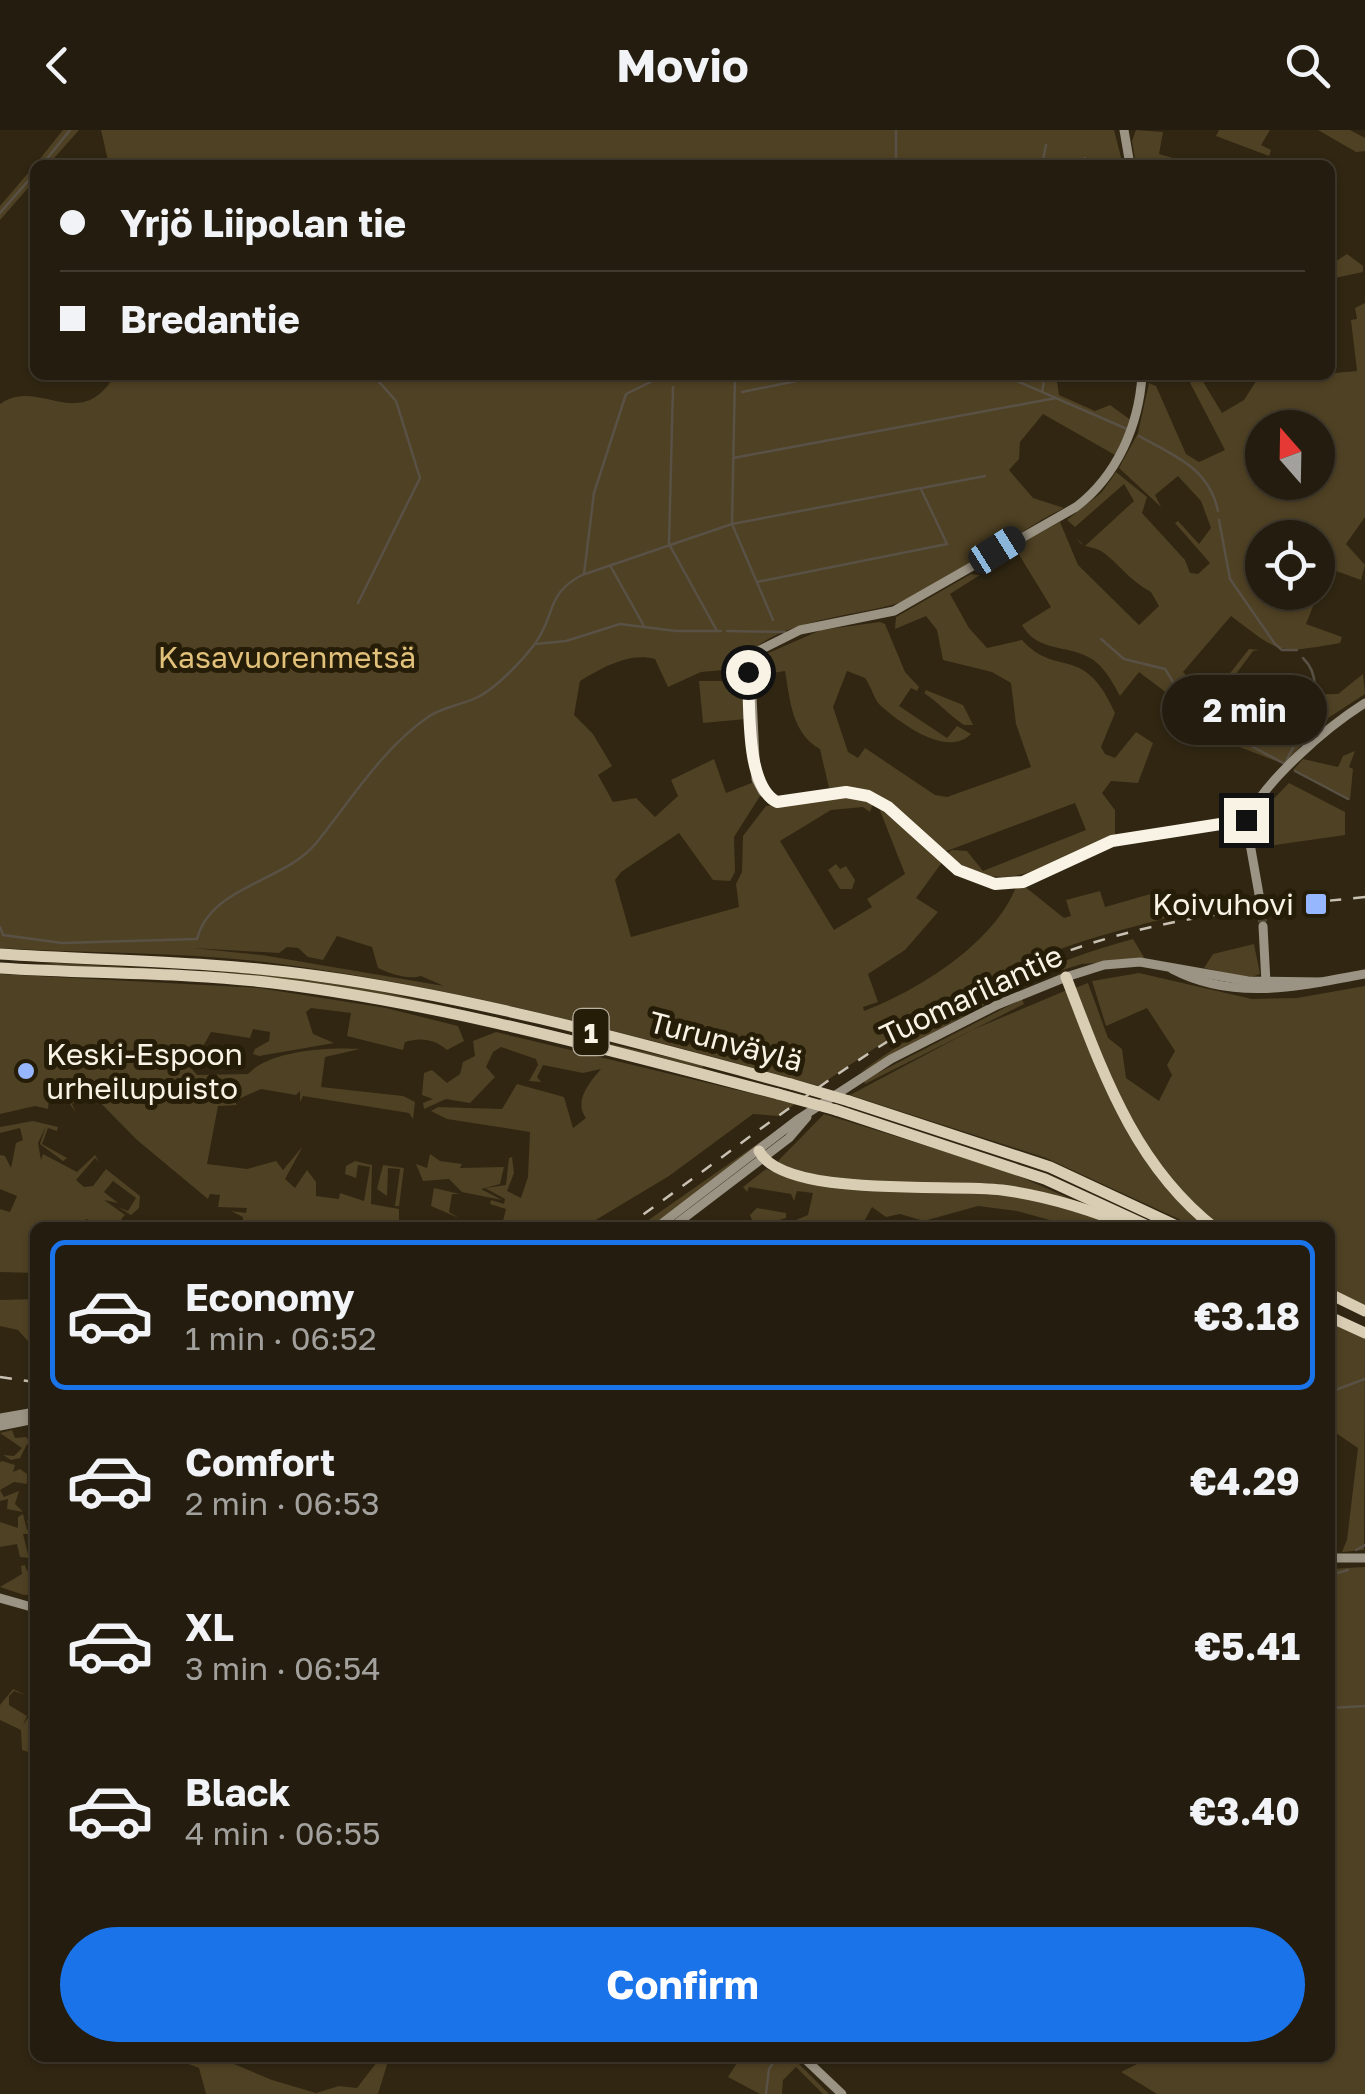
<!DOCTYPE html>
<meta charset="utf-8">
<style>
body{margin:0;font-family:"Golos Text",sans-serif;background:#2c2517;color:#f1f3f6;height:100vh;display:flex;flex-direction:column;font-size:38px;white-space:nowrap}
*{box-sizing:border-box;margin:0}
p{font-size:32px;color:#a3a19e}
.icon{flex:none;width:55px;height:55px;fill:none;stroke:currentColor;stroke-width:2;stroke-linecap:round;stroke-linejoin:round}
.map{position:relative;flex:1;overflow:hidden}
.panel{position:absolute;left:30px;top:1092px;width:1305px;height:840px;display:flex;flex-direction:column;background:#241c0e;border-radius:15px;box-shadow:0 2px 8px #0004,0 0 0 2px #413a2e}
.panel>*{flex:none}
.guide{position:absolute;left:30px;top:30px;width:1305px;height:220px;border-radius:15px;box-shadow:0 2px 8px #0004,0 0 0 2px #413a2e;display:grid;align-content:center;height:220px;padding:0 30px;background:#241c0e}
.needle{width:65px;rotate:340deg}
.fabs{position:absolute;left:1245px;top:280px;display:grid;gap:20px}
.fabs a{display:grid;place-items:center;width:90px;height:90px;border-radius:50%;background:#241c0e;box-shadow:0 2px 8px #0004,0 0 0 2px #413a2e;font-size:50px}
.end{position:absolute;width:45px;height:45px;margin:-22px;border:12px solid #f9f3e6;background:#111;box-shadow:0 0 0 5px #111}
.from{border-radius:50%}
.bubble{position:absolute;height:70px;border-radius:35px;background:#241c0e;box-shadow:0 2px 8px #0004,0 0 0 2px #413a2e;font-size:32px;font-weight:700;line-height:70px;text-align:center}
.car{position:absolute;width:30px;height:60px;margin:-30px -15px;border-radius:12px;box-shadow:0 0 8px 2px #0007;background:linear-gradient(#222 24%,#8ab4d8 0 40%,#222 0 76%,#8ab4d8 0 86%,#222 0)}
.guide b{display:flex;align-items:center;gap:35px;height:95px;font-size:38px}
.guide b+b{border-top:2px solid #413a2e}
.guide i{width:25px;height:25px;background:#f1f3f6}
ul{padding:18px 0 0;list-style:none}
li{display:flex;align-items:center;gap:30px;height:150px;margin:0 20px 15px;padding:0 10px;border:5px solid transparent;border-radius:15px}
li div{flex:1}
li b{display:block;font-size:38px}
li em{font-style:normal;font-weight:700}
li.selected{border-color:#1a73e8}
li>.icon{width:90px;height:90px;stroke-width:1.5}
.cta{display:flex;gap:20px;margin-top:auto;padding:20px 30px}
.cta a{flex:1;height:115px;border-radius:60px;background:#1a73e8;color:#fff;font-size:40px;font-weight:700;line-height:115px;text-align:center}
header{display:flex;justify-content:space-between;align-items:center;height:130px;padding:0 30px;background:#241c0e;font-size:45px;font-weight:700}
.map>svg:first-child{display:block}
.green{fill:#4f4123;fill-rule:evenodd}
.lines{fill:none;stroke-linecap:round;stroke-linejoin:round}
.stream{stroke:#595145;stroke-width:2.5}
.secondary-tunnel{stroke:#4e4532;stroke-width:9;stroke-dasharray:9 4.5;stroke-linecap:butt}
.secondary{stroke:#9b9383;stroke-width:9}
.highway{stroke:#d9cdb4;stroke-width:11}
.rail{stroke:#c9c2b4;stroke-width:2.5;stroke-dasharray:12 12;stroke-linecap:butt}
.highway-bridge{stroke:#d9cdb4;stroke-width:11}
.route{stroke:#f9f3e6;stroke-width:12}
.poi-dot{fill:#96b6fd;stroke:#261d08;stroke-width:4}
.labels{text-anchor:middle;dominant-baseline:central;stroke-width:10;stroke-linejoin:round;paint-order:stroke}
.shield{fill:#261d08;stroke:#bab3a3;stroke-width:2.5}
.shield-label{font-size:28px;font-weight:bold;fill:#f9f3e6}
.park-label{font-size:30px;fill:#e1c07a;stroke:#261d08}
.poi-label{font-size:30px;fill:#f9f3e6;stroke:#261d08;text-anchor:end}
.street-label{font-size:30px;fill:#f9f3e6;stroke:#261d08}
</style>
<header><svg class="icon" aria-label="back" viewBox="0 0 24 24"><path d="M15 5l-7 7 7 7"/></svg>Movio<svg class="icon" aria-label="search" viewBox="0 0 24 24"><circle cx="10" cy="10" r="6"/><path d="M15 15l6 6"/></svg></header>
<div class="map">
<svg width="1365" height="1964" viewBox="0 0 1365 1964">
<rect width="100%" height="100%" fill="#302612"/>
<g class="green">
<polygon points="63,0 79,0 48,35 35,35"/>
<polygon points="101,0 1114,0 1123,35 109,35"/>
<polygon points="1136,0 1163,2 1159,24 1197,35 1136,35 1132,11"/>
<polygon points="1219,0 1270,0 1261,15 1271,20 1269,26 1216,6"/>
<polygon points="1318,0 1350,0 1365,8 1365,21 1356,22"/>
<polygon points="35,35 35,50 0,90 0,76"/>
<polygon points="1347,124 1363,136 1363,142 1330,149 1330,135"/>
<path d="M1365,173V387L1346,414L1365,435L1361,450L1328,438L1306,494L1342,507L1340,513C1277,524 1281,524 1231,486L1183,542L1206,567L1213,565L1249,519L1259,520L1253,521L1215,572L1263,592L1268,570L1274,565L1338,564L1363,544L1365,564L1325,590L1284,634L1237,616L1139,542L1120,566C1112,551 1102,532 1084,525C1060,515 1036,520 1022,495L1051,477L1018,423L989,442L988,438L1015,416L1060,392L1078,435L1139,495L1159,476L1151,462C1128,449 1121,436 1104,423C1094,415 1084,420 1076,408L1085,416L1134,371L1124,354L1075,397L1067,390L1102,362L1116,342L1147,367L1142,383L1185,430L1190,443L1198,444L1210,433L1175,393L1178,391L1199,414L1211,398L1201,371L1178,346L1155,365L1161,377L1119,338L1138,303L1149,253L1156,256L1186,324L1199,332L1225,320L1186,245H1199L1222,283L1244,270L1260,245H1330V188L1335,243L1357,241L1351,190L1357,189L1355,178ZM1262,298H1318V352H1262ZM1262,408H1318V462H1262Z"/>
<path d="M115,245H1056L1059,265L1095,281L1110,275L1132,291L1115,325L1043,284L1020,312L1019,329L1009,340L1033,368L1064,378C1010,404 951,458 892,475C853,486 755,493 742,538L732,539L726,528L724,540L701,542L668,557L655,529C629,522 602,538 580,551L574,585L593,604L612,636L598,645L613,672L636,668L655,687L678,666L671,650L714,629L726,663L754,652L760,666L734,707L735,742L730,751L713,750L679,703L621,742L615,750L631,807L739,777L736,754L742,742L743,706L766,676L851,665L874,671L870,682L863,677L831,680L780,711L834,800L872,777L867,769L905,744L879,678L943,731L916,768L938,782L905,820L868,844L878,872L863,877L864,881C919,860 994,813 1016,757L1024,756L1064,788L1071,786L1066,770L1100,761L1105,777L1154,763L1170,787C1125,799 1080,810 1037,828C959,860 889,908 819,956C642,907 463,858 280,834C187,821 93,824 0,818V274C39,246 79,305 115,245ZM337,806L372,817L378,838C391,844 408,850 421,846L444,856L262,825L193,818L279,823L287,817L298,818L308,827L323,830Z"/>
<path d="M971,444L980,445L950,464L969,498L987,518L1022,510C1057,549 1084,512 1115,583L1101,617L1105,624L1115,628L1136,602L1153,613L1138,653L1111,651L1102,663L1115,680V705C1052,726 1009,776 946,724L952,720L967,721L983,741L1086,700L1075,673L944,722C908,688 882,655 829,658L820,619C792,604 790,570 785,541L754,546L757,528L821,500L880,492L885,494L905,542L919,557L917,561L911,558L899,576L947,608L957,596L971,604C947,628 901,594 880,575C874,569 871,556 865,548L847,541L833,577L848,622L858,628L865,618L935,665L947,667L1031,637L1016,594L1011,553L992,542L943,530L937,500L926,486L895,499L896,487Z"/>
<polygon points="699,551 740,551 746,589 703,593"/>
<path d="M926,560L963,575L973,595H964C948,584 940,574 924,563Z"/>
<polygon points="1355,621 1349,637 1353,639 1350,670 1293,640 1303,629 1338,637 1343,626"/>
<polygon points="1289,653 1345,682 1345,705 1262,717 1257,686"/>
<polygon points="836,734 840,739 846,736 855,750 852,759 840,759 828,740"/>
<path d="M1133,809L1145,829L1082,834L1030,850L859,943C943,882 1033,836 1133,809Z"/>
<polygon points="1254,814 1260,844 1249,848 1204,838 1213,824"/>
<polygon points="55,833 276,845 379,861 703,935 703,938 530,896 327,855 35,835"/>
<path d="M1139,843L1252,869L1297,868L1365,856V1177L1330,1160V1098L1222,1097C1141,1038 1111,947 1075,858L1088,853L1108,908L1122,919L1126,948L1159,971L1172,945L1167,935L1175,921L1147,878L1106,896L1092,851Z"/>
<path d="M0,844L259,858L386,878L458,896L464,911L447,920C435,909 420,907 405,912L403,920L347,906L351,883L311,878L306,882L313,904L334,913L259,926L253,924L255,919L269,911L270,902L253,899L250,908L211,902L191,938L197,945L248,944C270,920 329,917 360,919L325,927L321,957L403,966L415,972L413,989L409,983L303,966L300,972V961L296,965L261,959L234,971L237,975L218,976L207,1034L247,1039L276,1031L283,1040L303,1016L285,1049L295,1058L307,1040L316,1052V1066L339,1069L340,1063L364,1071L370,1037L358,1035L356,1048L345,1044L346,1036L355,1031L372,1035L371,1074L399,1079V1097H243V1087L231,1081L246,1083L247,1078L218,1077L220,1065L210,1064L208,1069L137,1010L76,948L71,964L77,952L86,962L72,974L76,983L70,974L72,965L63,971L66,960L57,952L50,956L48,979L35,976L0,984Z"/>
<polygon points="1067,860 1122,991 1212,1097 1196,1097 1046,1028 850,965 972,900"/>
<polygon points="1022,869 1024,874 865,954 864,950"/>
<path d="M496,902L795,974L779,986L753,984L669,1046L584,1097H515L512,1093L497,1096L502,1095L506,1079L490,1074L491,1070L504,1074L505,1069L485,1058L506,1055L509,1028L512,1027L514,1043L507,1061L521,1068L528,1047L530,1002L447,989L431,981L438,977L502,979L517,954L564,967L573,998L586,988C573,971 590,952 601,939L583,943L543,935L537,947L541,952L529,951L538,935L536,929L501,917L493,922L486,937L495,947L470,973L446,969L424,979L423,973L433,969L422,965L424,943L432,940L447,953L460,944L463,932L475,926L473,911Z"/>
<polygon points="824,984 1007,1041 1101,1082 1068,1070 830,1048 775,1034"/>
<polygon points="33,991 58,997 57,1001 48,998 42,1014 67,1028 63,1031 40,1014 46,996 38,1013 41,1030 43,1024 77,1042 95,1025 99,1032 95,1028 76,1050 84,1057 93,1056 106,1039 140,1066 139,1078 131,1085 118,1077 128,1081 136,1068 113,1051 104,1062 118,1073 104,1070 125,1085 121,1089 132,1097 107,1097 86,1089 82,1097 35,1098 35,1143 0,1142 0,1079 10,1082 17,1066 0,1059 0,1025 5,1026 11,1038 16,1013 23,1010 20,998 0,1003 0,997"/>
<polygon points="790,991 652,1097 637,1098"/>
<polygon points="430,1024 440,1031 462,1034 460,1038 504,1037 500,1054 481,1059 502,1070 462,1062 449,1049 423,1051 416,1034 427,1038"/>
<polygon points="383,1035 404,1038 399,1076 395,1076 400,1039 388,1038 387,1066 377,1059"/>
<polygon points="766,1039 796,1048 993,1062 1053,1073 1123,1097 1075,1097 1017,1081 978,1076 924,1091 900,1084 886,1087 872,1077 861,1097 779,1097 808,1085 813,1063 797,1061 794,1071 791,1064 749,1057 747,1062 743,1057"/>
<polygon points="434,1058 460,1064 452,1064 449,1082 459,1088 431,1076"/>
<polygon points="757,1078 786,1083 786,1088 755,1097 750,1085"/>
<polygon points="35,1169 35,1219 18,1200 0,1196 0,1170"/>
<polygon points="1330,1193 1365,1208 1364,1420 1342,1422 1347,1410 1358,1318 1330,1299"/>
<polygon points="12,1300 15,1308 26,1307 35,1318 27,1314 20,1328 11,1330 3,1325 14,1326 22,1318 0,1303"/>
<polygon points="2,1331 15,1335 13,1342 20,1339 27,1344 27,1354 14,1352 0,1360 4,1367 19,1361 15,1374 23,1382 7,1379 8,1369 0,1371 0,1332"/>
<polygon points="32,1382 35,1404 23,1404 29,1428 20,1427 17,1414 0,1417 0,1392 18,1398 18,1387 23,1384 27,1400 32,1400 27,1392"/>
<polygon points="25,1435 27,1441 35,1439 29,1454 35,1464 24,1465 0,1457 22,1444 21,1436"/>
<polygon points="1365,1437 1365,1964 1157,1964 1121,1942 1143,1931 1168,1928 1330,1928 1330,1439"/>
<polygon points="13,1559 26,1565 14,1561 9,1566 9,1575 27,1586 23,1595 30,1585 35,1587 35,1618 31,1623 22,1620 21,1600 0,1590 0,1575"/>
<polygon points="173,1928 220,1928 272,1950 316,1963 339,1956 357,1958 380,1928 389,1928 378,1964 206,1964 199,1938"/>
<polygon points="740,1928 793,1928 829,1964 823,1964 796,1937 783,1950 782,1964 760,1964 728,1947"/>
</g>
<g class="lines">
<g class="stream">
<polyline points="42,35 70,0"/>
<polyline points="896,35 896,0"/>
<polyline points="1042,35 1046,15"/>
<polyline points="1084,35 1085,28"/>
<polyline points="0,83 35,43"/>
<polyline points="735,245 732,394 773,490"/>
<polyline points="1003,245 1127,299"/>
<polyline points="673,257 669,414 717,501"/>
<polyline points="742,262 827,245"/>
<polyline points="1042,262 1045,245"/>
<path d="M1139,306C1175,326 1209,338 1218,381"/>
<polyline points="733,328 1056,268"/>
<polyline points="1219,390 1230,449 1275,514 1282,520 1297,520"/>
<polyline points="611,437 644,496"/>
<polyline points="585,444 732,394 985,346"/>
<polyline points="757,452 947,414 921,359"/>
<polyline points="358,473 420,348 396,271 373,245"/>
<polyline points="727,501 785,502"/>
<path d="M1101,509L1124,529L1165,539L1183,568L1238,609L1285,634C1298,603 1333,557 1303,528"/>
<polyline points="536,514 566,511 620,494 676,501 721,501"/>
<polyline points="1295,641 1348,669"/>
<path d="M0,797L3,805L62,813L197,809C211,755 286,752 317,712C351,670 382,619 428,587C442,577 462,575 478,567C496,558 521,532 534,515C557,485 544,464 584,444L594,363L626,264L665,245"/>
<polyline points="1330,1262 1365,1249"/>
<polyline points="1356,1420 1365,1415"/>
<polyline points="1330,1445 1348,1440"/>
<polyline points="1330,1578 1365,1576"/>
<polyline points="766,1964 769,1939 776,1928"/>
</g>
<polyline class="secondary-tunnel" points="1260,770 1263,796"/>
<g class="secondary">
<polyline points="1124,0 1130,35"/>
<path d="M1142,245C1139,295 1117,346 1076,377L894,481L800,500L750,525L756,649L763,662L777,672L845,662L868,666L883,673L959,740L995,754L1023,752L1112,711L1246,691"/>
<path d="M1246,691C1265,650 1327,597 1365,573"/>
<polyline points="1246,691 1260,770"/>
<polyline points="1263,796 1266,853"/>
<path d="M1172,839C1235,872 1299,856 1365,844"/>
<polyline points="656,1098 797,990 891,929 997,875 1066,847 1104,835 1140,832 1248,851 1320,852"/>
<polyline points="671,1098 789,1008 807,987"/>
<polyline points="0,1288 35,1282"/>
<polyline points="0,1296 35,1289"/>
<polyline points="1330,1428 1365,1428"/>
<polyline points="0,1468 35,1478"/>
<polyline points="804,1928 842,1964"/>
</g>
<g class="highway">
<path d="M0,824C106,831 212,831 318,846C478,868 635,912 791,954"/>
<path d="M0,838C91,844 183,842 273,853C444,874 612,921 778,964"/>
<path d="M1066,847C1102,940 1133,1034 1215,1098"/>
<polyline points="849,971 1050,1037 1181,1098"/>
<polyline points="836,980 1045,1049 1152,1098"/>
<path d="M759,1021C784,1069 951,1053 1002,1060C1048,1066 1092,1080 1135,1098"/>
<polyline points="1330,1164 1365,1181"/>
<polyline points="1330,1187 1365,1203"/>
</g>
<g class="rail">
<path d="M624,1098C767,998 908,876 1074,819C1169,786 1266,777 1365,767"/>
<polyline points="0,1247 35,1252"/>
</g>
<g class="highway-bridge">
<polyline points="791,954 849,971"/>
<polyline points="778,964 836,980"/>
</g>
</g>
<g class="lines">
<path class="route" d="M748,542C750,576 745,656 777,672L846,662L868,666L888,677L958,740L995,754L1023,752L1112,711L1246,690"/>
</g>
<g class="poi-dot">
<rect x="1304" y="762" width="24" height="24" rx="5"/>
<circle cx="26" cy="941" r="10"/>
</g>
<g class="labels">
<rect class="shield" x="573.5" y="879" width="35" height="46" rx="8"/>
<g class="shield-label">
<text x="591" y="902">1</text>
</g>
<g class="park-label">
<text x="287" y="527">Kasavuorenmetsä</text>
</g>
<g class="poi-label">
<text x="1294" y="774">Koivuhovi</text>
<text x="46" y="924" text-anchor="start">Keski-Espoon<tspan x="46" dy="34">urheilupuisto</tspan></text>
</g>
<g class="street-label">
<text transform="translate(971 865) rotate(-25)">Tuomarilantie</text>
<text transform="translate(726 911) rotate(15)">Turunväylä</text>
</g>
</g>
</svg>
<div class="fabs">
<a><svg class="needle" viewBox="-14 -14 28 28"><path d="M0-13l5 13h-10z" fill="#e53935"/><path d="M0 13l5-13h-10z" fill="#a3a19e"/></svg></a>
<a><svg class="icon" aria-label="locate" viewBox="0 0 24 24"><circle cx="12" cy="12" r="6"/><path d="M12 2v4M12 18v4M2 12h4M18 12h4"/></svg></a>
</div>
<i class="end from" style="left:748px;top:542px"></i>
<i class="end" style="left:1246px;top:690px"></i>
<div class="bubble" style="left:1162px;top:545px;width:165px">2 min</div>
<i class="car" style="left:997px;top:420px;rotate:58deg"></i>
<div class="guide">
<b><i class="from"></i>Yrjö Liipolan tie</b>
<b><i></i>Bredantie</b>
</div>
<section class="panel">
<ul>
<li class="selected"><svg class="icon" aria-label="car" viewBox="0 0 24 24"><path d="M5 17H2v-5l4-1 3-4h7l3 4 3 1v5h-3M9 17h6M6 11h13"/><circle cx="7" cy="17" r="2"/><circle cx="17" cy="17" r="2"/></svg><div><b>Economy</b><p>1 min · 06:52</p></div><em>€3.18</em></li>
<li><svg class="icon" aria-label="car" viewBox="0 0 24 24"><path d="M5 17H2v-5l4-1 3-4h7l3 4 3 1v5h-3M9 17h6M6 11h13"/><circle cx="7" cy="17" r="2"/><circle cx="17" cy="17" r="2"/></svg><div><b>Comfort</b><p>2 min · 06:53</p></div><em>€4.29</em></li>
<li><svg class="icon" aria-label="car" viewBox="0 0 24 24"><path d="M5 17H2v-5l4-1 3-4h7l3 4 3 1v5h-3M9 17h6M6 11h13"/><circle cx="7" cy="17" r="2"/><circle cx="17" cy="17" r="2"/></svg><div><b>XL</b><p>3 min · 06:54</p></div><em>€5.41</em></li>
<li><svg class="icon" aria-label="car" viewBox="0 0 24 24"><path d="M5 17H2v-5l4-1 3-4h7l3 4 3 1v5h-3M9 17h6M6 11h13"/><circle cx="7" cy="17" r="2"/><circle cx="17" cy="17" r="2"/></svg><div><b>Black</b><p>4 min · 06:55</p></div><em>€3.40</em></li>
</ul>
<div class="cta"><a>Confirm</a></div>
</section>
</div>
